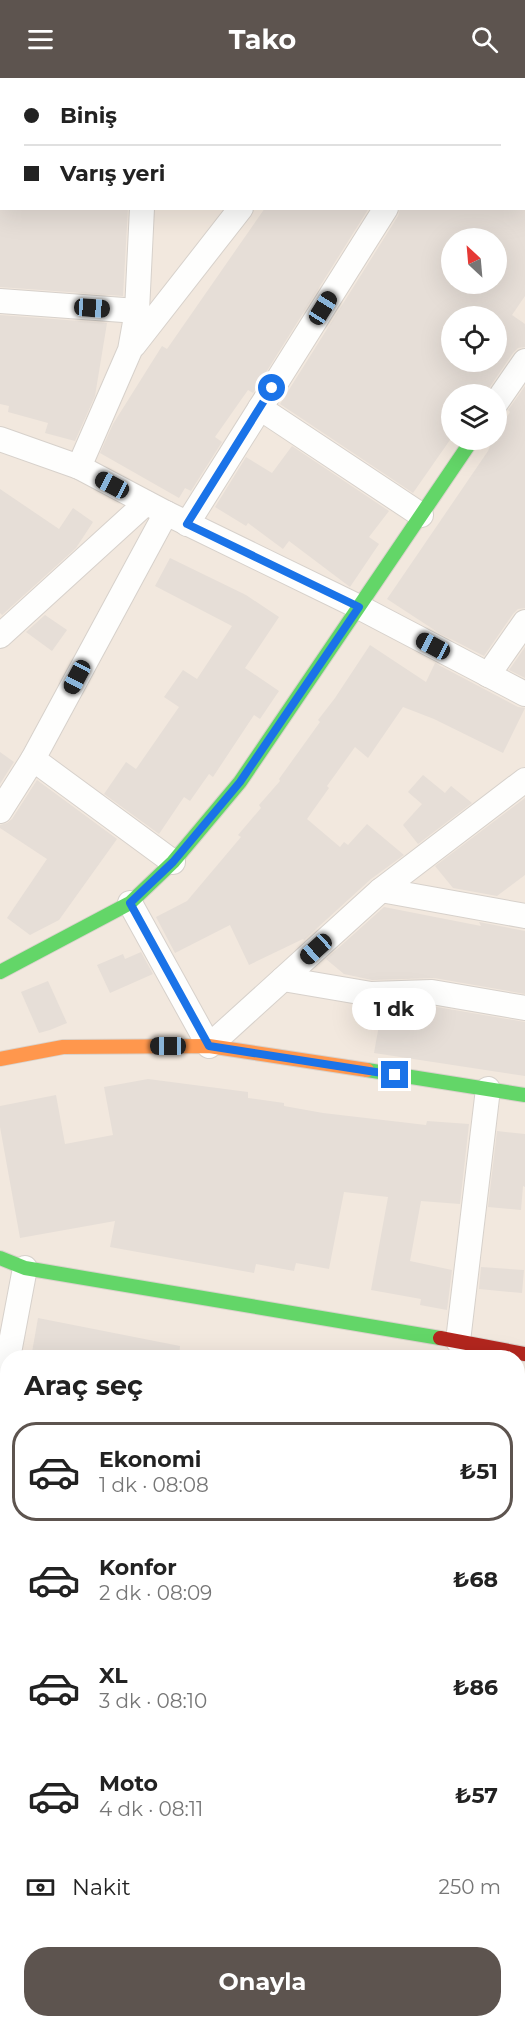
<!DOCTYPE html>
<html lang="tr">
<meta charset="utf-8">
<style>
body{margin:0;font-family:Montserrat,sans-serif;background:#f2f2f2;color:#222;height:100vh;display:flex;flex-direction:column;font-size:22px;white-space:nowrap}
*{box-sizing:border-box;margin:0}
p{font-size:20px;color:#767676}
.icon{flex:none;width:33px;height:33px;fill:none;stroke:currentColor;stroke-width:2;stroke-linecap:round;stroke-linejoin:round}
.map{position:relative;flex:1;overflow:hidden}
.panel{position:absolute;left:0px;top:1272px;width:525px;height:678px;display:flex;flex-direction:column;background:#fff;border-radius:24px 24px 0 0;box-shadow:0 6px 24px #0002}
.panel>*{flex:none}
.top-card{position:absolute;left:0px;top:0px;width:525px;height:132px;box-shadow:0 6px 24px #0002;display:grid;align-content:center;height:132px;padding:0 24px;background:#fff}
.needle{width:39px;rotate:334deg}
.fabs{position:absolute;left:441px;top:150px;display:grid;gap:12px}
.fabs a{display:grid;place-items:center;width:66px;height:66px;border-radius:50%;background:#fff;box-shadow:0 6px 24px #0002;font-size:30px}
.end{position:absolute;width:27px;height:27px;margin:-14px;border:8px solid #1a73e8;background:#fff;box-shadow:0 0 0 3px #fff}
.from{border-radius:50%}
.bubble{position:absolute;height:42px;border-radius:21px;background:#fff;box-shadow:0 6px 24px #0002;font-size:20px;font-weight:700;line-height:42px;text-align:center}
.car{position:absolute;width:18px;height:36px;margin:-18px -9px;border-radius:8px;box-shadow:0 0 4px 2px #0007;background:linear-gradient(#222 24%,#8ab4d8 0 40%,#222 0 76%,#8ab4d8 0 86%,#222 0)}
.top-card b{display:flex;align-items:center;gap:21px;height:57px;font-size:22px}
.top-card b+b{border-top:2px solid #e0e0e0}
.top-card i{width:15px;height:15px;background:#222}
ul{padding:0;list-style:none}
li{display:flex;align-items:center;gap:18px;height:99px;margin:0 12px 9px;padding:0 12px;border:3px solid transparent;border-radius:24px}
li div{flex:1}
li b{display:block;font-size:22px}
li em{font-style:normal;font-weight:700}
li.on{border-color:#5d544f}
li>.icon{width:54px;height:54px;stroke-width:1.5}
h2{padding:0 24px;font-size:27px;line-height:72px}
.pay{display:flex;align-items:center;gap:15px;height:66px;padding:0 24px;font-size:22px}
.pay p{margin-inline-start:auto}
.primary-button{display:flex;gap:12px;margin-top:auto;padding:12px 24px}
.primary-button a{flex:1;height:69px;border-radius:24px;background:#5d544f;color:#fff;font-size:24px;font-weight:700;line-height:69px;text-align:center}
header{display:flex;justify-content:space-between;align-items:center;height:78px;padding:0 24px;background:#5d544f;color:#fff;font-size:27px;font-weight:700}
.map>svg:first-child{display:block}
.residential{fill:#f2e8de;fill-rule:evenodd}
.building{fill:#e6ded7;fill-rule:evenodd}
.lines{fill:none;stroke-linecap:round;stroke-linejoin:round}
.street-casing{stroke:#d7d1cb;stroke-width:26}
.fast-casing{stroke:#d9d2cb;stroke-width:16}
.slow-casing{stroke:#d9d2cb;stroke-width:16}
.jam-casing{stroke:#d9d2cb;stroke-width:16}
.street{stroke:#fefefd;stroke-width:24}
.fast{stroke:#63d668;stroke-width:14}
.slow{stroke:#ff974d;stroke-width:14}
.jam{stroke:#b3261e;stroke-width:14}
.route{stroke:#1a73e8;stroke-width:8}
</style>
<header><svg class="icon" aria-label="menu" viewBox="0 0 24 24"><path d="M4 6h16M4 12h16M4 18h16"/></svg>Tako<svg class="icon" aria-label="search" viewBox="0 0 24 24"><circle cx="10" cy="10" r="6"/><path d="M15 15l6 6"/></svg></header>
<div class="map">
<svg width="525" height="1950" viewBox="0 0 525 1950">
<rect width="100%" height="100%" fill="#f9f5f0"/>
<path class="residential" d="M0,0H525V1950H0ZM2,2H524V130H2ZM452,160H496V206H452ZM452,238H496V284H452ZM452,316H496V362H452ZM8,1280H518V1942H8Z"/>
<g class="building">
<polygon points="0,130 128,130 123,218 0,209"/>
<polygon points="265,130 369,130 253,315 248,312 215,359 222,364 191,413 185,410 179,420 100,375 113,346 162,268 167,271"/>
<path d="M400,130H525V218L512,237L525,246V269L518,270L513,275L485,316H452V359L413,415L280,326L398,138ZM452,160H496V206H452ZM452,238H496V284H452Z"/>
<polygon points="0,237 107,245 95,318 75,363 45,355 48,345 8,334 9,328 0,326"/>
<polygon points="525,308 525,530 518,531 513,536 484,578 439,555 387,521 488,373 492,362 496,362 496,355 510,334 508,332"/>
<polygon points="292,368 389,433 369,459 379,466 350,509 289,463 283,471 248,445 246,448 215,429 246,379 272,395"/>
<polygon points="0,411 59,451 73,430 93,444 76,470 2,537 0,535"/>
<polygon points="170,480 246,517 279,539 245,590 279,613 260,641 254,637 213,699 209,696 190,723 184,719 159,756 104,716 126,684 136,691 179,629 164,619 183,592 197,601 232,548 155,508"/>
<polygon points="45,537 67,552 52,573 26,554"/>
<polygon points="370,567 426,604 435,585 518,629 525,630 503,675 434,641 403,629 368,680 355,669 327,708 329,710 307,741 340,769 344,764 348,767 367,746 404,777 371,801 304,862 303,861 249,887 230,847 175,875 156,839 187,823 241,759 238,757 261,730 259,727 280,703 279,701 320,644 318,642 335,620"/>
<polygon points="525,569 525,600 509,592"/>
<polygon points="0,674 14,684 0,706"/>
<polygon points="423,697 445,715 451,708 472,725 418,766 403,747 422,726 408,714"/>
<polygon points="37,702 117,761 59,842 30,857 7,840 47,781 0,750 0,747 7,745 12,741"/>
<polygon points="525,720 525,797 497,818 453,810 435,788"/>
<polygon points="384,829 481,848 479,844 525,853 525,916 434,900 372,902 344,896 326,881"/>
<polygon points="141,874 153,896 110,915 97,887 123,876 125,881"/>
<polygon points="48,903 67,945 50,952 39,955 21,914"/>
<polygon points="431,928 525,944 525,998 374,975 382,930"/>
<polygon points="148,1001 248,1014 248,1020 284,1025 284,1028 323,1035 426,1047 427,1043 469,1046 460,1126 421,1123 410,1183 452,1192 447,1232 420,1227 421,1221 371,1212 388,1119 344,1114 329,1191 296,1185 294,1193 256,1186 254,1195 110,1169 115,1143 20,1160 0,1049 0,1028 56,1017 65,1066 113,1057 104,1009"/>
<polygon points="497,1053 525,1056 525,1109 523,1108 521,1132 488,1129"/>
<polygon points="481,1189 524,1192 522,1215 479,1211"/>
<polygon points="38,1240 180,1268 179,1280 31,1280"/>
</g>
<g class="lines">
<defs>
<g id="street">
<polyline points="99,0 102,2"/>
<polyline points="436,0 438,2"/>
<polyline points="147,2 147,0"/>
<polyline points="326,2 327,0"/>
<polyline points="524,64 525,65"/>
<polyline points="0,104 2,104"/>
<polyline points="0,223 137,233"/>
<polyline points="134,267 241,130"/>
<polyline points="496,325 525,283"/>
<polyline points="260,330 421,437"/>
<polyline points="0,361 79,389 166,435 359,529 525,616"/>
<polyline points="79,389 130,272 137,233 142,130"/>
<polyline points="187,446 386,130"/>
<polyline points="0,558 146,425"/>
<polyline points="488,597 525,544"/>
<polyline points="33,681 166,435"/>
<polyline points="0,733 33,681 173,784"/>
<polyline points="381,812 525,838"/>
<polyline points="130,825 209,968 381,812 525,702"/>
<polyline points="283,901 371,916 432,914 525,930"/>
<polyline points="458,1263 488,1011"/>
<polyline points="8,1280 25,1190"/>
<polyline points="0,1323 8,1283"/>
<polyline points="0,1390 8,1391"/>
<polyline points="518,1475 525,1476"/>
<polyline points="0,1551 8,1552"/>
<polyline points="518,1640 525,1648"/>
<polyline points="0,1712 8,1713"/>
<polyline points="0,1906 8,1908"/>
<polyline points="183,1942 221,1950"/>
<polyline points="470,1942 473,1950"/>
<polyline points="297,1950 305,1942"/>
</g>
<g id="fast">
<polyline points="0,894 130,825 173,784 240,704 472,362"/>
<polyline points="367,992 525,1017"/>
<polyline points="0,1180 25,1190 440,1260"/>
</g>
<polyline id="slow" points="0,981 63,969 209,968 367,992"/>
<polyline id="jam" points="440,1260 525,1276"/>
</defs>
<use href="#street" class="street-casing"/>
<use href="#fast" class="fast-casing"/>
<use href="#slow" class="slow-casing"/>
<use href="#jam" class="jam-casing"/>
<use href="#street" class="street"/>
<use href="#fast" class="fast"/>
<use href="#slow" class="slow"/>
<use href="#jam" class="jam"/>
</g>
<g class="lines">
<polyline class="route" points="272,310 187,446 359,529 240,704 173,784 130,825 209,968 395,997"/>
</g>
</svg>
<div class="fabs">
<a><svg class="needle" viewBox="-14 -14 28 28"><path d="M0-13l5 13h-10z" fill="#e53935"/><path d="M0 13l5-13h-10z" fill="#767676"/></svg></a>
<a><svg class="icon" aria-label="locate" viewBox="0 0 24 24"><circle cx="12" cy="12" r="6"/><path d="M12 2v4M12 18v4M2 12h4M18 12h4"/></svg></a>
<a><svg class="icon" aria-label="layers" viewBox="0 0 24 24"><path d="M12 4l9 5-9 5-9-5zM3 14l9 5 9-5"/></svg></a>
</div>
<i class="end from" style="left:272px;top:310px"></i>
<i class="end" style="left:395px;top:997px"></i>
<div class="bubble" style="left:352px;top:910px;width:84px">1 dk</div>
<i class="car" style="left:92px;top:230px;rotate:94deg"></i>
<i class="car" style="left:323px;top:230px;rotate:32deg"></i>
<i class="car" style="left:112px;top:407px;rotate:298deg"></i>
<i class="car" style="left:433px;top:568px;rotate:298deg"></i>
<i class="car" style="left:77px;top:599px;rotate:208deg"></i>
<i class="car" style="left:316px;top:871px;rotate:228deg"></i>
<i class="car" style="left:168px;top:968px;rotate:270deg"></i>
<div class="top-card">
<b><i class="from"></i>Biniş</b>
<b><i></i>Varış yeri</b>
</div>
<section class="panel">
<h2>Araç seç</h2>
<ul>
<li class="on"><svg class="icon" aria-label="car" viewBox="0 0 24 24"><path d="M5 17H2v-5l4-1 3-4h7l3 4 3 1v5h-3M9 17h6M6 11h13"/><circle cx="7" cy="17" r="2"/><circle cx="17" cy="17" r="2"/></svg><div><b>Ekonomi</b><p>1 dk · 08:08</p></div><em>₺51</em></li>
<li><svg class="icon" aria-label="car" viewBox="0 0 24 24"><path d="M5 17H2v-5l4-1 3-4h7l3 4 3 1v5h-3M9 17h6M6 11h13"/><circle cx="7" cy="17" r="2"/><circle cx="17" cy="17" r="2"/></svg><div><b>Konfor</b><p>2 dk · 08:09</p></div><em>₺68</em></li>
<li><svg class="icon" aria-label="car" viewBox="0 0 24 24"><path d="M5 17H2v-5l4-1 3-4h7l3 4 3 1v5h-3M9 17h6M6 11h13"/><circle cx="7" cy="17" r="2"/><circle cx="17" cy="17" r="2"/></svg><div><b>XL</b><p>3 dk · 08:10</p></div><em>₺86</em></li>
<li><svg class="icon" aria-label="car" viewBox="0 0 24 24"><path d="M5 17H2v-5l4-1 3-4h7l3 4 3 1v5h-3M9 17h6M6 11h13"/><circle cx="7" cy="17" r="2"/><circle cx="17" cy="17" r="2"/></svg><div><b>Moto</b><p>4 dk · 08:11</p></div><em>₺57</em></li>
</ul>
<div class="pay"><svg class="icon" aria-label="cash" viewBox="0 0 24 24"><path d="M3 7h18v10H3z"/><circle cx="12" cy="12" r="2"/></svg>Nakit<p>250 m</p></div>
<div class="primary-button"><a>Onayla</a></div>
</section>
</div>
